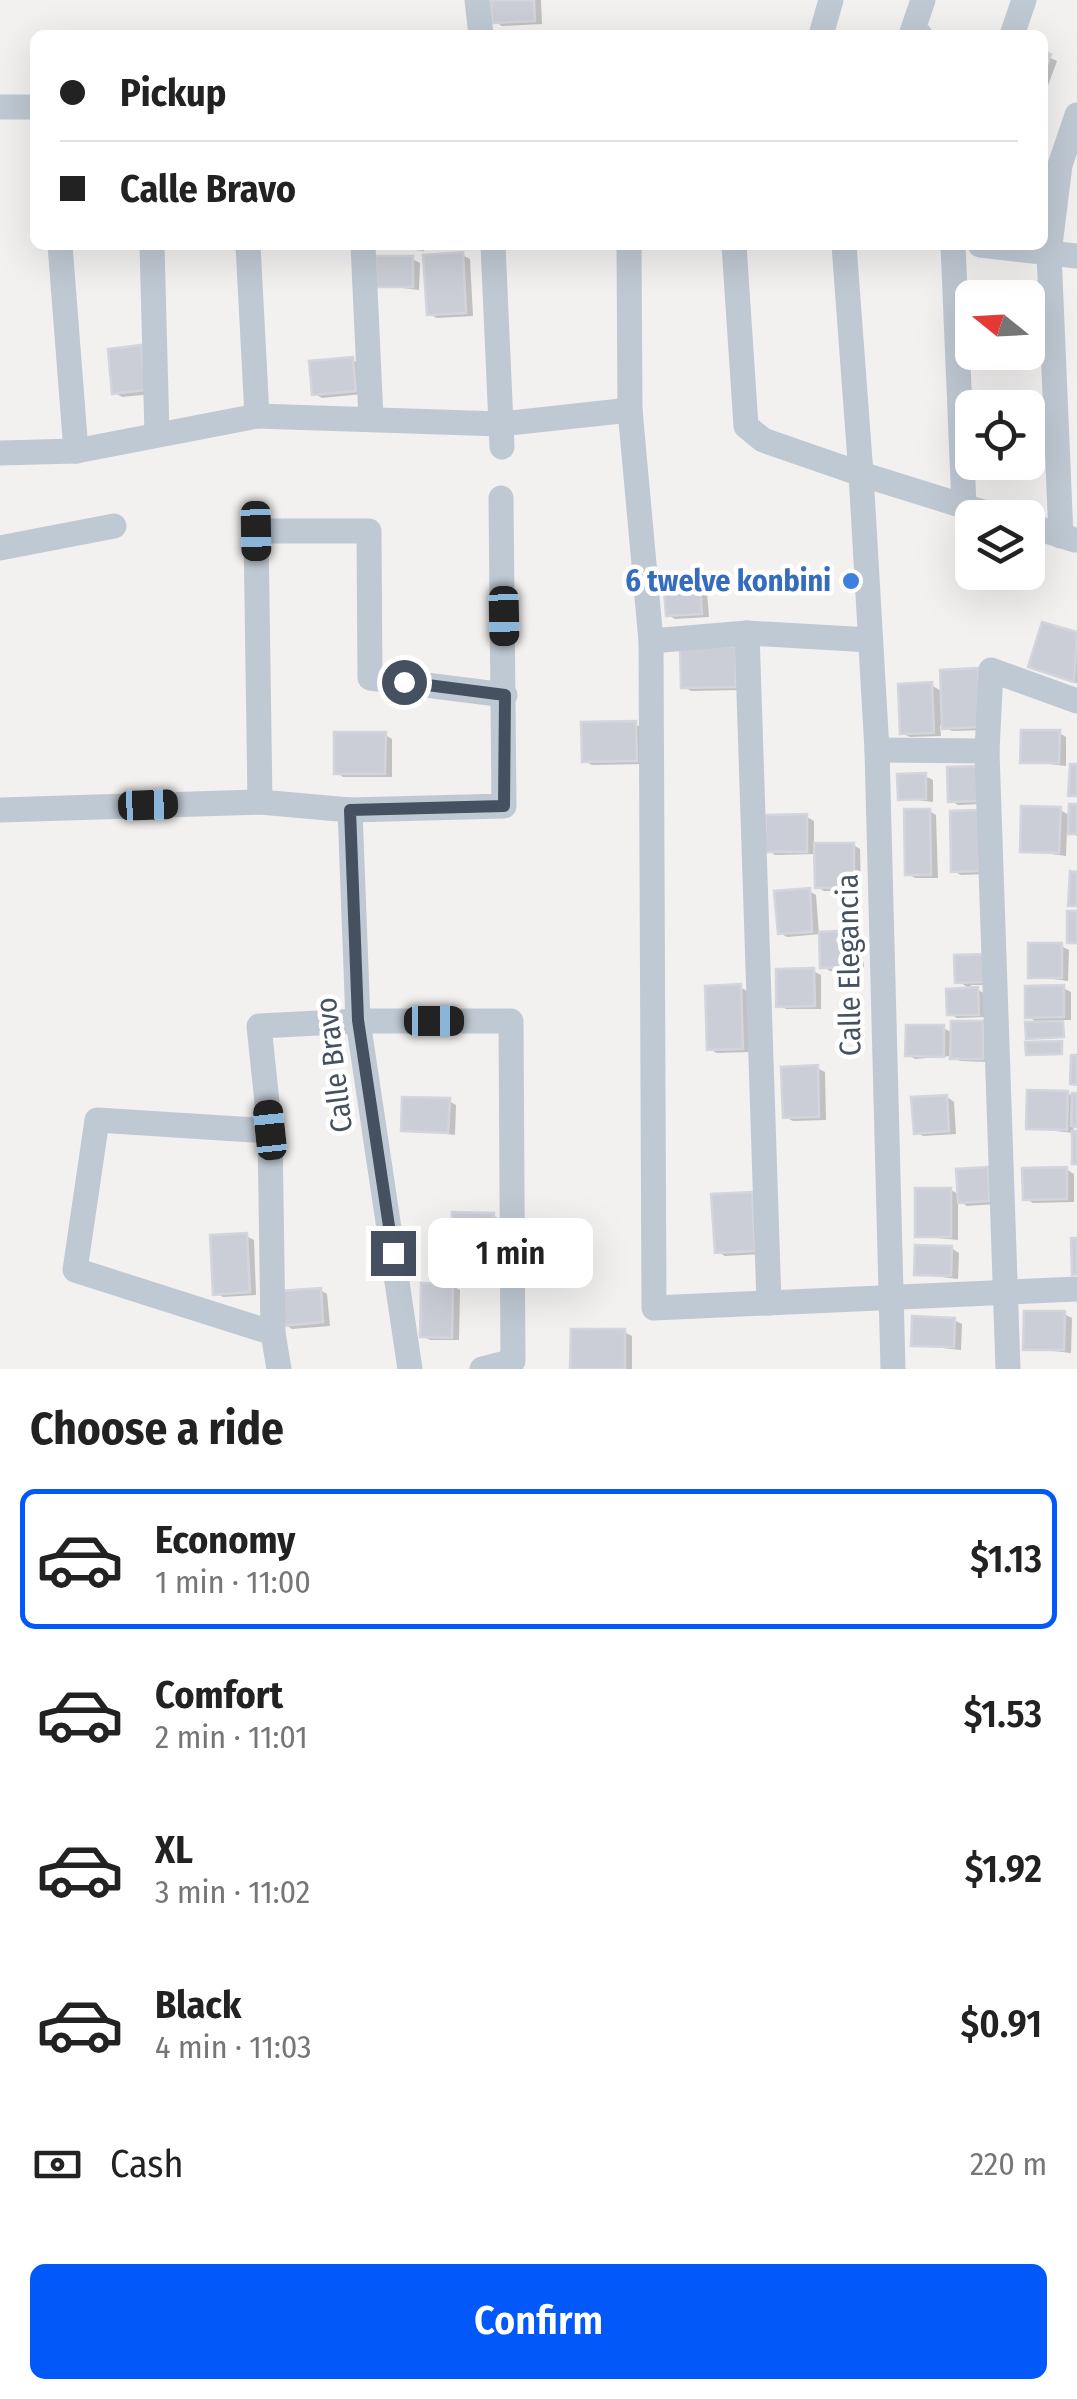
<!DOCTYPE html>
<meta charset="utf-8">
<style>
body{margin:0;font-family:"Fira Sans Condensed",sans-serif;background:#f6f6f6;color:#222;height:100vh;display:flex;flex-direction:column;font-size:38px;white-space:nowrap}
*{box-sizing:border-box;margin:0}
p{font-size:32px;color:#767676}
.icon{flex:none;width:55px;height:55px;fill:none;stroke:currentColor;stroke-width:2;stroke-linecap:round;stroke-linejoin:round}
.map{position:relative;height:1369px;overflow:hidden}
.panel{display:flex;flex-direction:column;background:#fff;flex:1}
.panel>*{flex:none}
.guide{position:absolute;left:30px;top:30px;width:1018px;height:220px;border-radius:15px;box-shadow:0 10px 40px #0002;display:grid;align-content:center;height:220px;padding:0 30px;background:#fff}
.needle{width:65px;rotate:288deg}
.controls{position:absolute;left:955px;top:280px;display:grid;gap:20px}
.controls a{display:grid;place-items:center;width:90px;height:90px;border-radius:15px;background:#fff;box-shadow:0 10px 40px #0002;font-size:50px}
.end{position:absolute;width:45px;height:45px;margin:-22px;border:12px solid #455160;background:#fff;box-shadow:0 0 0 5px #fff}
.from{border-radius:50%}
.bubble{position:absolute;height:70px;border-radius:15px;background:#fff;box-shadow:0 10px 40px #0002;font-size:32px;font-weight:600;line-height:70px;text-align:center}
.car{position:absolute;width:30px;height:60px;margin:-30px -15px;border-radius:12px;box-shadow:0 0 8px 2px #0007;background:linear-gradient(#222 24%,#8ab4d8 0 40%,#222 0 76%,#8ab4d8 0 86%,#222 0)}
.guide b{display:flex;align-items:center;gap:35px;height:95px;font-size:38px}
.guide b+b{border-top:2px solid #e0e0e0}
.guide i{width:25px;height:25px;background:#222}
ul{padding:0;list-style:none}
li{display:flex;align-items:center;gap:30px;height:140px;margin:0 20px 15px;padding:0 10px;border:5px solid transparent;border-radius:15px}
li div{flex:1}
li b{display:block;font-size:38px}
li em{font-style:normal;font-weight:600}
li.current{border-color:#0358f9}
li>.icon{width:90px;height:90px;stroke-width:1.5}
h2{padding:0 30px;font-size:45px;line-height:120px}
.pay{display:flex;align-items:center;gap:25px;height:110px;padding:0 30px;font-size:38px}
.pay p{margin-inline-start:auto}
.button{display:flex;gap:20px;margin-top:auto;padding:20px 30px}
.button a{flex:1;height:115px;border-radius:15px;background:#0358f9;color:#fff;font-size:40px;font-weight:600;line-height:115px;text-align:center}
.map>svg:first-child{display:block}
.shadow{fill:#0003}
.building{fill:#cbced6;stroke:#d3d5dc;stroke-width:2.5}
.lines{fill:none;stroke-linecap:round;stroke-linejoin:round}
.minor{stroke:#bfc9d3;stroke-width:25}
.route{stroke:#455160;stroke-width:12}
.shop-dot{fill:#3f7fe0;stroke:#fff;stroke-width:4}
.labels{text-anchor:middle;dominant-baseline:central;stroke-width:9;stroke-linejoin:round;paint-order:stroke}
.shop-label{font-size:30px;font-weight:bold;fill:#366cbe;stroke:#fff;text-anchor:end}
.street-label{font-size:30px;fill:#455160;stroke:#fff}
</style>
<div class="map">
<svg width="1077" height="1369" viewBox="0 0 1077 1369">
<rect width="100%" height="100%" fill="#f3f0f0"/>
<g class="shadow">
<polygon points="494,0 541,0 542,24 502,26 494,21"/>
<polygon points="1042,54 1057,61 1046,91 1042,90"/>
<polygon points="424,245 424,251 381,246 381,245"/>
<polygon points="462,255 470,259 473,316 437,318 429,314"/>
<polygon points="412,259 420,263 419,290 378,285"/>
<polygon points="140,348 148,352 152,394 122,397 115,393"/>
<polygon points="353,360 360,364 363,394 322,398 315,394"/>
<polygon points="699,575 706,579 709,617 675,619 668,615"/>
<polygon points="1043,625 1077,635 1077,683 1031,666"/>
<polygon points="735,649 743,690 691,691 684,687"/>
<polygon points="977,670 985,675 987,730 952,731 940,725 941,736 910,737 902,733 931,685 943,692"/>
<polygon points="635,724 642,728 643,764 592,765 584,761"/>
<polygon points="1059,733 1066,737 1066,766 1022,761"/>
<polygon points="385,735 392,739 392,777 343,777 336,772"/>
<polygon points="977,768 985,804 958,805 951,801"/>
<polygon points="925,776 933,780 933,802 900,798"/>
<polygon points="1077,807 1077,836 1067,830 1066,856 1023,850 1060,810 1071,816"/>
<polygon points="929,811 936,815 938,878 915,878 908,874"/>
<polygon points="978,813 986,874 961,875 953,871"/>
<polygon points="807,817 814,821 814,846 853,845 860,849 861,891 824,891 817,887 817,854 775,855 768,850"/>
<polygon points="809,891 816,895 819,934 856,933 863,937 864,970 830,971 822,966 821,934 787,937 780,933"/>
<polygon points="1061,946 1069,950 1068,981 1030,976"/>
<polygon points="957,957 993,985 970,985 985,994 986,1017 957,1018 950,1014 973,990 957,981"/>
<polygon points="813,971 821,975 821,1009 786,1009 779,1005"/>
<polygon points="740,987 747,991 750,1052 717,1053 709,1049"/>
<polygon points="1063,988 1071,992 1071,1020 1057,1020 1062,1038 1028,1037 1041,1024 1028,1017"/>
<polygon points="983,1024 990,1028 989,1062 960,1061 951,1056 915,1059 908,1055 943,1028 953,1033"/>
<polygon points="817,1068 825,1072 826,1120 793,1121 785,1117"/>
<polygon points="1067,1094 1077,1096 1073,1133 1029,1128"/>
<polygon points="947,1097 954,1102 956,1134 923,1136 916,1132"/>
<polygon points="449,1101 456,1105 455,1135 403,1129"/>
<polygon points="1066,1169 1074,1174 1074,1202 1033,1203 1026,1199"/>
<polygon points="987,1170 995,1174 996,1204 967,1206 958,1200 958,1240 918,1236 951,1190 960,1195"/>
<polygon points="751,1194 759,1198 762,1254 725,1256 718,1252"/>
<polygon points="493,1215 500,1220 499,1255 454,1250"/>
<polygon points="246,1236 254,1240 256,1295 223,1297 216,1293"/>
<polygon points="951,1248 959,1253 958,1279 917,1274"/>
<polygon points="452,1286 460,1290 459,1340 430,1340 423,1336"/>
<polygon points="320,1290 327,1294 330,1326 292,1329 284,1324"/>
<polygon points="1064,1314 1072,1318 1071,1353 1026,1348"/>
<polygon points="954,1320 962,1324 961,1350 914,1345"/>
<polygon points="624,1332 632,1336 632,1369 575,1369"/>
</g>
<g class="building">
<polygon points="491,0 534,0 535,21 492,23"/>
<polygon points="1042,51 1051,54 1042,79"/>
<polygon points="379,245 417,245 417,248 379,247"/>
<polygon points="463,252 466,313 427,315 423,255"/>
<rect x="376" y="256" width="37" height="31"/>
<polygon points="141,345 146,390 112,394 108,349"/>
<polygon points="353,357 356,391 312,395 309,361"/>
<polygon points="699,572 702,614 666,616 663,575"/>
<polygon points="1042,622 1077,632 1074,682 1028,667"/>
<polygon points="736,646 736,687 681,688 680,647"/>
<polygon points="978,668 980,727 942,729 940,670"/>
<polygon points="932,682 934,733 900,734 898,684"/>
<polygon points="636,721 637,761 582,762 581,722"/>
<polygon points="1021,730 1060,730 1059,763 1020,763"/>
<polygon points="334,732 386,732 385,774 334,774"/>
<polygon points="1070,764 1077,764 1077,796 1068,796"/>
<polygon points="977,766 979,801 948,802 947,767"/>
<polygon points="926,773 926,799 898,800 897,774"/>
<polygon points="1069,804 1077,804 1077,834 1068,834"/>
<polygon points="1021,806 1061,807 1059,853 1020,852"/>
<polygon points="904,809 930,809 931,875 905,875"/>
<polygon points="978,810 979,871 951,872 950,811"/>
<polygon points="807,814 807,852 765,852 766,815"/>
<polygon points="814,843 854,843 854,888 815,888"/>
<polygon points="1070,871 1077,872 1077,906 1068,906"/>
<polygon points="810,888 812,932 778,934 774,891"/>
<rect x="1067" y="911" width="10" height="32"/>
<polygon points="856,930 857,967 820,968 819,932"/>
<rect x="1028" y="943" width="34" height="35"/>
<polygon points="986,954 987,982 955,983 954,955"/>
<polygon points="814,968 815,1006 776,1007 776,969"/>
<polygon points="741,984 743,1049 707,1050 705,986"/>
<polygon points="1064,985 1064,1017 1025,1018 1025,986"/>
<polygon points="978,987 979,1015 947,1015 946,989"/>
<polygon points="951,1021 983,1021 983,1059 950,1059"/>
<polygon points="1063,1021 1064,1037 1026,1039 1025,1022"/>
<polygon points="906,1025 944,1025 944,1057 905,1056"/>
<polygon points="1062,1041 1062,1054 1026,1055 1025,1042"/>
<polygon points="1071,1055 1077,1055 1077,1085 1070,1084"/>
<polygon points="818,1065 819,1117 783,1118 781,1067"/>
<polygon points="1027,1090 1068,1091 1067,1130 1026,1129"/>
<polygon points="1072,1093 1077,1093 1077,1127 1071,1126"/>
<polygon points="947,1095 949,1131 914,1134 911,1097"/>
<polygon points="402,1097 450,1098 448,1133 401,1131"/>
<rect x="1072" y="1131" width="5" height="33"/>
<polygon points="988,1167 989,1201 958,1203 956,1169"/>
<polygon points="1067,1167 1067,1199 1023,1200 1022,1168"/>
<rect x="915" y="1188" width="36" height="49"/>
<polygon points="752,1192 755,1251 715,1253 711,1194"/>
<polygon points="452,1212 494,1213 492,1252 452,1251"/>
<polygon points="247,1233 250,1292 213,1295 210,1235"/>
<polygon points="1071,1238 1077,1238 1077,1274 1072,1275"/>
<polygon points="915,1245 952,1246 951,1276 914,1275"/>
<polygon points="421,1283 453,1284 452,1338 420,1337"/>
<polygon points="321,1288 323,1322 282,1326 279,1291"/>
<polygon points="1024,1311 1065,1311 1064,1350 1023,1350"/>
<polygon points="912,1316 955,1318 954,1347 911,1346"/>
<polygon points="571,1329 625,1329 625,1369 570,1369"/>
</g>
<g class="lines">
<g class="minor">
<polyline points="477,0 481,35"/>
<polyline points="821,35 831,0"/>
<polyline points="920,35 912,32 923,0"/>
<polyline points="1012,35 1024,0"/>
<polyline points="0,107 35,107"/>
<polyline points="60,245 76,451"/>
<polyline points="152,245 157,434"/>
<polyline points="248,245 257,416"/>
<polyline points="363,245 371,418"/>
<polyline points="493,245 502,447"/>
<polyline points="629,245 630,410 651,641 654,1308 1077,1289"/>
<polyline points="734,245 746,426 763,440 861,474 844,245"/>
<polyline points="953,245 964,506"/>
<polyline points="980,245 1077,256"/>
<polyline points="0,453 76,451 257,416 501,424 630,410"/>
<polyline points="1028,525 1075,540"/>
<polyline points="1061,536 1049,253 1060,165 1077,115"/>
<polyline points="0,548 114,526"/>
<polyline points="747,633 769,1303"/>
<polyline points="651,641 747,633 870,640"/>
<polyline points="877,750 987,751"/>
<polyline points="260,802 256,531 369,531 370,678 505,695"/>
<polyline points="0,810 260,802 350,810 504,806 501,498"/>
<polyline points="350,810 358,1021 410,1369"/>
<polyline points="270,1131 97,1120 75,1270 273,1333"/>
<polyline points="279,1369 273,1333 270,1131 259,1026 358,1021 511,1021 513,1361 482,1369"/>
<polyline points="893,1369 877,750 861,474 1002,518"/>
<polyline points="1008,1369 987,751 991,670 1077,701"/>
</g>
</g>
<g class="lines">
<polyline class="route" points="393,1253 358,1020 350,810 504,806 505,695 404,682"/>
</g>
<circle class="shop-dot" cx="851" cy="581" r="10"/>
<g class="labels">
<g class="shop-label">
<text x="831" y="581">6 twelve konbini</text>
</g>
<g class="street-label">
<text transform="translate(849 965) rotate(-91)">Calle Elegancia</text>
<text transform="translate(334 1065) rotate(-97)">Calle Bravo</text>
</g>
</g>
</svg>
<div class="controls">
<a><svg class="needle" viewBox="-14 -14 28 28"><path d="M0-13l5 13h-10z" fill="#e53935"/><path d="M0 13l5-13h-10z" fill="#767676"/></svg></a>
<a><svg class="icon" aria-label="locate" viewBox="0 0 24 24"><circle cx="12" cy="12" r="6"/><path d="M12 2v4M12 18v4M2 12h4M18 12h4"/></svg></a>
<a><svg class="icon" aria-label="layers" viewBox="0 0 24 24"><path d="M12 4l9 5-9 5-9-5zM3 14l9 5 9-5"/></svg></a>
</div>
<i class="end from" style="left:404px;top:682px"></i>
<i class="end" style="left:393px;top:1253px"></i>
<div class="bubble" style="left:428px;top:1218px;width:165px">1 min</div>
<i class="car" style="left:256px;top:531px;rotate:179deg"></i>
<i class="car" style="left:504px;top:616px;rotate:179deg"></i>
<i class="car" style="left:148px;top:805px;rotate:88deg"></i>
<i class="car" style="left:434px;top:1021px;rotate:90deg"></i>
<i class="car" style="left:270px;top:1130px;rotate:354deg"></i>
<div class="guide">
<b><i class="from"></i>Pickup</b>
<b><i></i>Calle Bravo</b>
</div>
</div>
<section class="panel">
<h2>Choose a ride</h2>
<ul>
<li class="current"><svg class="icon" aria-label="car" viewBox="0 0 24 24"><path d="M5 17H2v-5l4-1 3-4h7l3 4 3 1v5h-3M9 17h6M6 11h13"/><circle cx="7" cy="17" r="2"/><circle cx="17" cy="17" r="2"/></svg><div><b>Economy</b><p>1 min · 11:00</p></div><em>$1.13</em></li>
<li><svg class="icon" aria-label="car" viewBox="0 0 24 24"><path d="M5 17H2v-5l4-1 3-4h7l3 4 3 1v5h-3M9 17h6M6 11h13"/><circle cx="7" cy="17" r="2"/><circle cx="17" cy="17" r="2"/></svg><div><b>Comfort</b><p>2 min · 11:01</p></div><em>$1.53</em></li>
<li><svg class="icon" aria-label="car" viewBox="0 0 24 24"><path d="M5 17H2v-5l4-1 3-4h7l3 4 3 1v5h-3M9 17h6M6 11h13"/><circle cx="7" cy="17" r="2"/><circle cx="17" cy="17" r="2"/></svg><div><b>XL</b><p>3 min · 11:02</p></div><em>$1.92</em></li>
<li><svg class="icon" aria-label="car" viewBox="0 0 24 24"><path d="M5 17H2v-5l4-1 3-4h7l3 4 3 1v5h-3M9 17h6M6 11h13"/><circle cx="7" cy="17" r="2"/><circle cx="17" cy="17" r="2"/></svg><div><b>Black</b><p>4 min · 11:03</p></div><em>$0.91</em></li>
</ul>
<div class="pay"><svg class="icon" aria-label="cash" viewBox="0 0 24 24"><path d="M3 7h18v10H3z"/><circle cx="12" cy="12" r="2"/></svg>Cash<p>220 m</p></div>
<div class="button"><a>Confirm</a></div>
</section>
